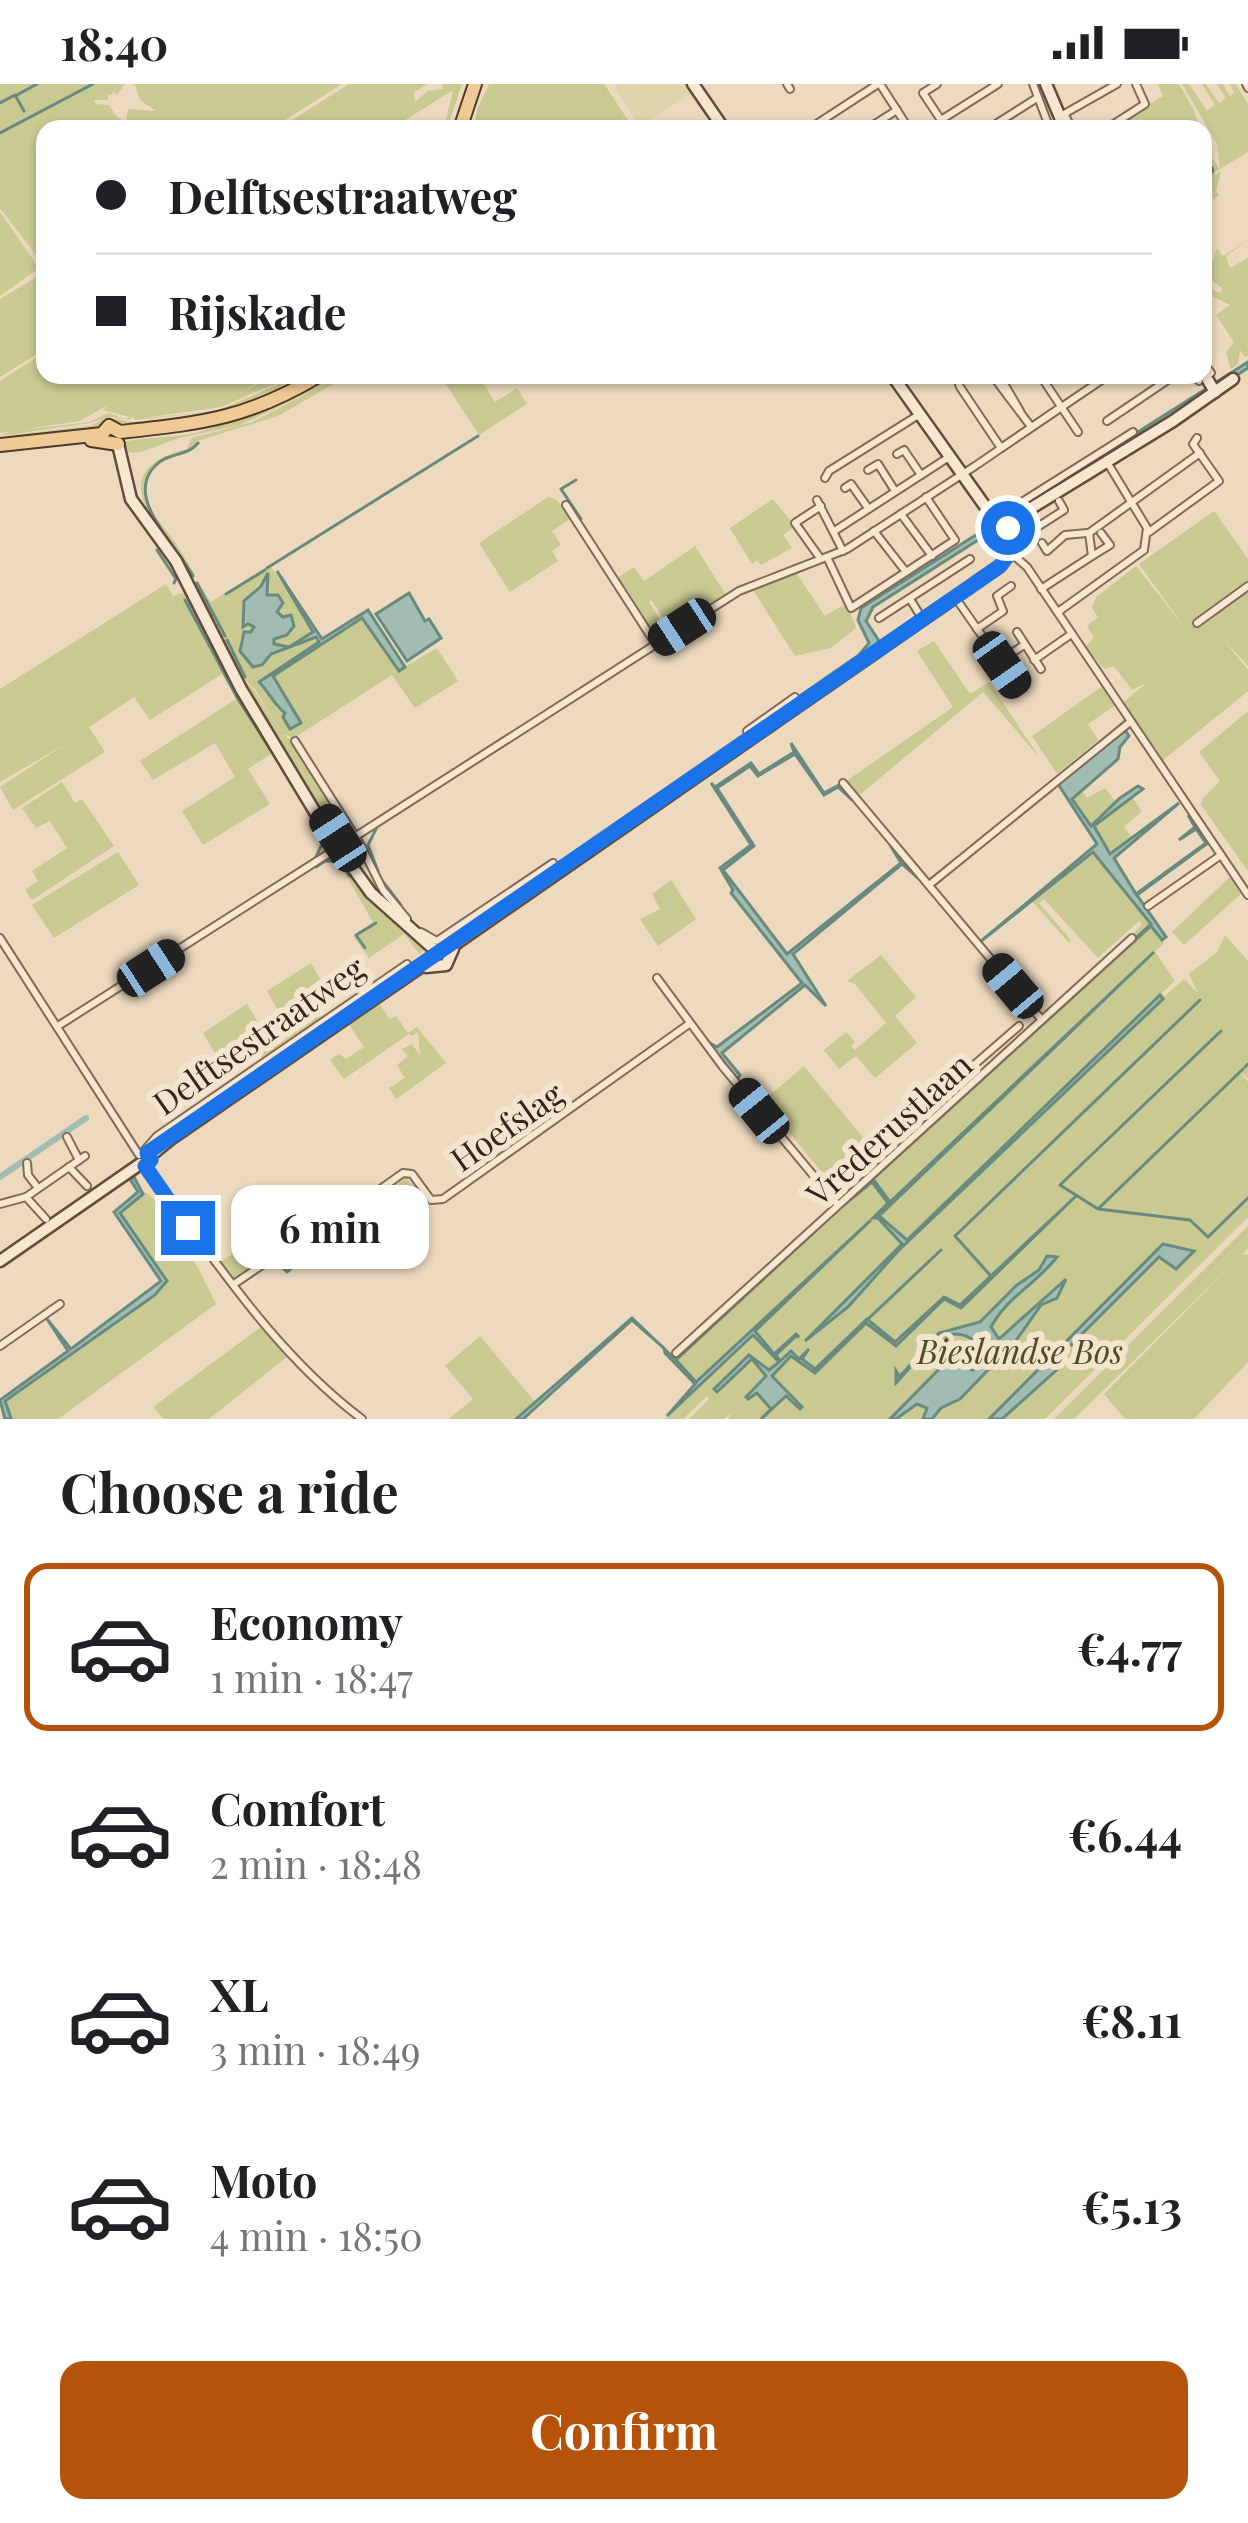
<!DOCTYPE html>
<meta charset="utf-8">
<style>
body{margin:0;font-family:"Playfair Display",serif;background:#f2f2f2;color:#202124;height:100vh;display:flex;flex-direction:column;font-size:45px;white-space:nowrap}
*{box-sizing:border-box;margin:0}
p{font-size:39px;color:#757577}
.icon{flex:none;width:66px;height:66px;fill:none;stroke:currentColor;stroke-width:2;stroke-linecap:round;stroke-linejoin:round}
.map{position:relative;height:1335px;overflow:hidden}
.side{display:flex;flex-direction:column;background:#fff;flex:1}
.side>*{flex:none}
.banner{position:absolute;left:36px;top:36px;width:1176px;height:264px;border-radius:24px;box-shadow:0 3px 9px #0004;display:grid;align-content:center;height:264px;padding:0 60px;background:#fff}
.end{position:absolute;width:54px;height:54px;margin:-27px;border:15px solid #1a73e8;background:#fff;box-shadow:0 0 0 6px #fff}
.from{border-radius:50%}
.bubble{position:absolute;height:84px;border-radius:24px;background:#fff;box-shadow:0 3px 9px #0004;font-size:39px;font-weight:700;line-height:84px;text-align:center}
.car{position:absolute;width:36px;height:72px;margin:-36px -18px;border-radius:15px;box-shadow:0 0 9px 3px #0007;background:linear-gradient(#222 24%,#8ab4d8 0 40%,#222 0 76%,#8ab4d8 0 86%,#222 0)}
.banner b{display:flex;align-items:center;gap:42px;height:114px;font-size:45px}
.banner b+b{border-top:3px solid #e0e0e0}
.banner i{width:30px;height:30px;background:#202124}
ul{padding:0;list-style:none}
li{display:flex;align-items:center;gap:36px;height:168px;margin:0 24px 18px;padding:0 36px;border:6px solid transparent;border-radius:24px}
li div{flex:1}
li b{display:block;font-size:45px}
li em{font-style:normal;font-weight:700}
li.current{border-color:#b45309}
li>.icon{width:108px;height:108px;stroke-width:1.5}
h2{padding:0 60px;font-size:54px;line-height:144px}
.action{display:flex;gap:24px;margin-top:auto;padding:24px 60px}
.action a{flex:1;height:138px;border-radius:24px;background:#b45309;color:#fff;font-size:48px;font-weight:700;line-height:138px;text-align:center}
.status{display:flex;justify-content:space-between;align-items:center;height:84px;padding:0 60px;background:#fff;direction:ltr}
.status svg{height:33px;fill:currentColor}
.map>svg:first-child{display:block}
.farmland{fill:#e1d3ab}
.green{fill:#c9c992}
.water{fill:#a1bdb2;stroke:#698a7f;stroke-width:3}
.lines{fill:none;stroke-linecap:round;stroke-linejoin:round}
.stream{stroke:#698a7f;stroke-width:3}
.canal{stroke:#a1bdb2;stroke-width:6}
.street-casing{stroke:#836a57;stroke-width:10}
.secondary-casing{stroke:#654b3b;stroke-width:15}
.primary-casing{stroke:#51392c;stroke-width:16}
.street{stroke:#f7e7d0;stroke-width:6}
.secondary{stroke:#f7e7d0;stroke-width:10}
.primary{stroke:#efca95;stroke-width:12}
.route{stroke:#1a73e8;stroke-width:15}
.labels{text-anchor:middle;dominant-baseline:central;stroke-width:12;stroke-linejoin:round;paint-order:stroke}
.street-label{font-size:33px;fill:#33241c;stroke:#f4e4cd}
.park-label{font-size:33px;font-style:italic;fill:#484f23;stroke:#f4e4cd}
</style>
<div class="status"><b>18:40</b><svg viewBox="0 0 49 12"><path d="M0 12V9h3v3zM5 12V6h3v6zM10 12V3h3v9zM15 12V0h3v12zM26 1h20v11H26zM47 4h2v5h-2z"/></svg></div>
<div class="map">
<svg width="1248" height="1335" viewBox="0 0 1248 1335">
<rect width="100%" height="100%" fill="#ecd9be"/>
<polygon class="farmland" points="618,0 688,0 694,8 639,43 615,3"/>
<g class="green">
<polygon points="0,0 125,0 117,11 113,7 112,11 108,10 108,16 94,16 96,20 109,21 116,32 131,42 126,34 128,25 156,27 140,16 135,1 131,0 342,0 271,45 45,45 45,183 0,124"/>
<polygon points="349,0 428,0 414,8 415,18 428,7 443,5 442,0 462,0 447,45 444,45 453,6 391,45 278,45"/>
<polygon points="489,0 604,0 634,45 552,45 560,39 558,36 544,45 474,45 477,26"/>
<polygon points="1158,0 1179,0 1195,28 1199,45 1119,44 1119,39 1163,12"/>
<polygon points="1182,0 1189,0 1207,27 1215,21 1202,0 1206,0 1219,19 1226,14 1217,0 1223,0 1230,12 1234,9 1230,0 1236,0 1248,20 1248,68 1215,88 1215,91 1221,87 1216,107 1219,111 1213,116 1211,85 1203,80 1203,61 1220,85 1217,60"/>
<polygon points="0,128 39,184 0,212"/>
<polygon points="1248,156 1226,172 1230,184 1248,174 1248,272 1245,273 1240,266 1238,280 1231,285 1226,268 1234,258 1216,231 1230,221 1203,208 1203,202 1220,209 1222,204 1207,193 1217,164 1223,172"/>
<polygon points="40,191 44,191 45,265 0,293 0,215"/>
<path d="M45,268V291H266L242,309L273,291H295L221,323L136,335L217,327L300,291L264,313L306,291H317L230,333L125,343L109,337L92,347L0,360V355L11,351L90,342L108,333L135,339L195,334L230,326L135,336L133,332L129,336C110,331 108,332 90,339L0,352L12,347L90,338L108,329L126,335L130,333L103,326L110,320L80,337L0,349V297Z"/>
<path d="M330,291H338L317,305L341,291H349L278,332L197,357C186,372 170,367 157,379C124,407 159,434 175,458C182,468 188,480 195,491L191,493C164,448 96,387 187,365L192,354L252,338L313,307L240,341L179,354L141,368L120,369L123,358C147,352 175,355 199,348C246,334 287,315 330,291Z"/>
<polygon points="440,291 478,291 495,318 517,304 527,320 479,351"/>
<polygon points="548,413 557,416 570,435 552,447 561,461 552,467 558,477 510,508 479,459"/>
<polygon points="773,415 795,442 783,451 792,464 761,481 757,476 752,480 730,444"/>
<polygon points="1214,427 1248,475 1248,582 1222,554 1248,586 1248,607 1162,677 1125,622 1125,617 1147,599 1132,606 1114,582 1104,585 1085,563 1094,554 1087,542 1098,533 1092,524 1096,513 1136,482 1185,544 1139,480"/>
<polygon points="695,462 726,511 672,546 651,516 649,518 668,549 656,557 617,494 634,483 644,497"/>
<polygon points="270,481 314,548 288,563 273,560 274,555 282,553 294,542 290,530 283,533 277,528 283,519 271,516 264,523 256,520 260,511 267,511 269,490 243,517 243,538 254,543 251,548 244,548 240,556 243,574 254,583 261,581 271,570 313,553 319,558 259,598 268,604 276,624 300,639 273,592 363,533 399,586 437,564 458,597 415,624 392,591 294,654 283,650 294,658 352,752 347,755 338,751 248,613 242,596 252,603 282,650 255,605 241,592 194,499 197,497 211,518"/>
<polygon points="801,483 804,486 797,490 825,532 847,519 856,544 831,564 795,572 753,506"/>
<polygon points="166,500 173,512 182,509 188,512 332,761 319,774 324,757 271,670 248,685 270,720 203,761 182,727 235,693 215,659 153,696 140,677 236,615 222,590 150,636 134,613 89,643 105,668 13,726 0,703 67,659 0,698 0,605"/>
<polygon points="934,557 970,610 989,598 1040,674 983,608 857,713 845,698 953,623 917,567"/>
<polygon points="1104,601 1117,620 1088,640 1098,656 1057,690 1032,652"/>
<polygon points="1248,627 1248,787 1201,721 1202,715 1220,697 1199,668"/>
<polygon points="62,698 75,719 82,715 114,762 32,816 25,806 38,797 32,787 67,764 50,737 36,744 22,724"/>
<polygon points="1105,704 1116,718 1104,732 1131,712 1142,727 1124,743 1132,753 1110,770 1072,716 1081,706 1087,714"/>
<polygon points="1093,767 1164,859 1155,868 1175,897 1162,909 1165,912 1184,895 1198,909 1189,890 1217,868 1225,851 1248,877 1248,994 1240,988 1248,998 1248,1133 1045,1335 728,1335 731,1329 724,1335 689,1335 709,1315 707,1312 683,1335 664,1335 699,1304 673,1276 1092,896 1142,840 1139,837 1098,874 1044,815 1039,819 1071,856 1069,859 1032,817"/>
<polygon points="118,768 139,801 54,854 32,821"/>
<polygon points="338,771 426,865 419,870 404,850 369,874 353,852 373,838 339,779 321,776"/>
<polygon points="1232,791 1243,808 1184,861 1172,848"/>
<polygon points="671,796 696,835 658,862 640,835 660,825 652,810"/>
<polygon points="881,871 916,913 895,932 917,959 875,994 856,972 839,985 824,966 846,948 855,958 851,962 855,966 886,939 855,900 847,897"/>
<polygon points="311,879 333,917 317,927 321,935 263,976 250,960 221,979 203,949 247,920 263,946 282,934 267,907"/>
<polygon points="378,918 390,935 396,932 408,949 417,943 446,979 396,1015 389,1004 405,994 397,981 408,972 402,965 412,960 420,972 418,948 412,952 409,950 344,995 330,976 339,970 346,975 364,963 348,939"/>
<polygon points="804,982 879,1073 855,1090 846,1085 830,1098 763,1017"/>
<polygon points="406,1094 420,1109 416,1112 430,1119 370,1156 366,1150 374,1143 365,1140 357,1126"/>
<path d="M143,1107C169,1120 202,1192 216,1220L58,1335H12L4,1318L155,1211L167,1197L120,1128Z"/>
<polygon points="262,1122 291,1163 232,1195 219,1179 251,1157 242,1142 244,1135"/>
<polygon points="1248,1142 1248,1164 1243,1170 1248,1171 1248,1278 1194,1335 1125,1335 1104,1310 1241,1172 1074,1335 1054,1335"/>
<polygon points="262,1242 288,1272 209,1335 164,1335 153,1323"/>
<polygon points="480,1252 535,1318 515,1335 449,1335 473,1315 445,1282"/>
</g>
<g class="water">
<polygon points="1248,278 1248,284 873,523 866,537 881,560 173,1050 155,1058 859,571 869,559 858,536 861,524"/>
<path d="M277,487L322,555L368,526L405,583L399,587L362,534L273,592L301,639L290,645L283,633L285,629C273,620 270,609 259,598L319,558L316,553L271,570L262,581L253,583L240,567L244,548H251L254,543L248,540L243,543L244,517L261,502L268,489L267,511H278L283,519L277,528L283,533L291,531L294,542L287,551L274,555V560L289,563L313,548Z"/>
<polygon points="409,509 425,537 429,535 441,554 407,577 376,530"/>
<polygon points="1125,646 1129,652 1120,663 1118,675 1072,715 1091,742 1120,714 1138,702 1143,705 1094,742 1110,770 1179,719 1114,774 1136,810 1206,759 1196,745 1179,756 1195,743 1188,731 1208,759 1137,811 1166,853 1162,856 1151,842 873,1095 890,1118 1154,868 879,1132 907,1156 1160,911 1163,915 898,1167 848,1223 805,1257 902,1160 878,1134 873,1134 888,1119 872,1098 840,1124 1151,840 1093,768 980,858 1097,760 1058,700"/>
<polygon points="791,659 824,709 839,701 852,716 838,703 824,711 795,670 758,692 750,682 717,704 754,762 723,786 787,870 901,779 890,761 920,796 902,780 793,870 826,922 805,901 722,969 740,991 737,995 708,958 717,963 802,899 731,809 733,806 720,784 751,761 711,699 715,703 751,679 759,690 794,668"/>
<polygon points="134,1093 143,1110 120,1129 167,1197 155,1211 5,1317 11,1334 5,1335 0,1316 68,1267 47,1235 71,1265 161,1197 114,1128 138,1108 130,1095"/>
<polygon points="1076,1112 961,1224 944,1215 896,1262 866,1239 815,1289 791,1272 772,1292 802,1323 800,1325 786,1312 761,1335 771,1325 757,1309 748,1315 746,1313 766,1292 752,1275 717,1308 714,1305 749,1271 769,1286 779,1278 753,1251 667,1332 695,1300 665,1269 664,1264 632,1236 523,1335 516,1335 632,1234 675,1275 838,1126 676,1276 696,1298 871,1136 755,1247 774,1270 796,1250 799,1253 796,1252 776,1271 780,1277 791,1267 799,1275 809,1265 802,1275 815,1285 867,1235 895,1258 944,1213 960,1221"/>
<polygon points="353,1129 374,1143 367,1150 370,1155 397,1138 411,1156 382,1180 348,1137 287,1188 277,1178 316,1155 318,1158 318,1154"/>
<polygon points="1163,1160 1194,1167 1176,1185 1159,1173 1063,1269 1061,1282 1002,1335 989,1335"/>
<path d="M1047,1172L1057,1173C1037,1199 1006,1214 991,1243L999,1255L1066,1195L1057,1214L1041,1221L1015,1258L960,1315L941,1324L932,1335H923L927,1324L917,1320L896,1335H890L947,1277L973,1286L988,1268C946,1224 925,1270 896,1299V1287L899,1292L903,1289L939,1249L980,1238L1017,1201L1039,1186Z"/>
</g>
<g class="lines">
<g class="stream">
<polyline points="17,11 37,0"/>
<polyline points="0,19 15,11 24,27"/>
<polyline points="0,49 93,0"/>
<polyline points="576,396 561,405 581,435"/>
<polyline points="157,466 176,495 174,499"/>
<polyline points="267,484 478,352"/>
<path d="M193,492C177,462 122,412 156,381C169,368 187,373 198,359"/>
<polyline points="197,499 225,552"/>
<polyline points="226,510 265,486"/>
<polyline points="185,516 238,615 286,690"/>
<polyline points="227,556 245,593"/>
<polyline points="376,745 368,761 378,787"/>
<polyline points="315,775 325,754"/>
<polyline points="316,783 325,777 338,777 350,792"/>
<polyline points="384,799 401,821"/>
<polyline points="365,864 356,851 376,839"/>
<polyline points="1221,947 1060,1101 1098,1125 1190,1136 1208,1153 1248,1114"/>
<polyline points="1245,983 1248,980"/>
<polyline points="1099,1124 1243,985"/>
<polyline points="990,1191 955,1152 1200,916"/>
<polyline points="867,1236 941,1166"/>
</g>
<polyline class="canal" points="0,1093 86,1034"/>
<defs>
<g id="street">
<polyline points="787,0 790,5"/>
<polyline points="880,0 909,45"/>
<polyline points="937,0 923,9 947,45"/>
<polyline points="1033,0 1050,45"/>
<polyline points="1246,0 1248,4"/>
<polyline points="1064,30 1117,0"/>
<polyline points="1065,31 1072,45"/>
<polyline points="941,36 998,0"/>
<polyline points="794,41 797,45"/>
<polyline points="809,45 878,0"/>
<polyline points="867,45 897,26"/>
<polyline points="988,45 1037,14"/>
<polyline points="1106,45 1145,20 1136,0"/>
<polyline points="1203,82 1209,86 1203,90"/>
<polyline points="1203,278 1211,289"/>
<polyline points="956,291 960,303 1001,364"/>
<polyline points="992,291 1029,340"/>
<polyline points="999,291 1020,327"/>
<polyline points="1040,291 1078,348"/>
<polyline points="1196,291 1199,297"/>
<polyline points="1107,337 1175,291"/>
<polyline points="1001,364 1109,291"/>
<polyline points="897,370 904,366 921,391"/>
<polyline points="978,380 1061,323"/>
<polyline points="868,386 878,380 895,407"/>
<polyline points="825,394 829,387 920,330"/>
<polyline points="845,404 851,400 868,424"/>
<polyline points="817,416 843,467"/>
<polyline points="566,421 655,559"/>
<polyline points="901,430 932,472"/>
<polyline points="995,435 1133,348"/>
<polyline points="1039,442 1064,426 1059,417"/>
<polyline points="836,446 949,373"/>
<polyline points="874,447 906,488"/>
<polyline points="1149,448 1219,397 1193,360 1197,354"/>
<polyline points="1089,449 1200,369"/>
<polyline points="1042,459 1047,467 1065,451 1087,449"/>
<polyline points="1012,470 1027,483 1248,811"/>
<polyline points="1092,472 1110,461 1101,449"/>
<polyline points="827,473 851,524 955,456 926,413"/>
<polyline points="820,474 795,439 821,422"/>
<polyline points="1041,505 1092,472 1089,449"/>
<polyline points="955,513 1017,602"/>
<polyline points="910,515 923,536"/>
<polyline points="1058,528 1144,466 1147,444 1107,378"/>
<polyline points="879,534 970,475"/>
<polyline points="1197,539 1248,502"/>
<polyline points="977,545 1003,527 997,512 1011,502"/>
<polyline points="1017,548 1041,585"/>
<polyline points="1012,569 1024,561"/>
<polyline points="1034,576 1070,551"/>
<polyline points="747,647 795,613"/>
<polyline points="295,657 360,760 383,806 407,835"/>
<polyline points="843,699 1041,935"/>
<polyline points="328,770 739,507 847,465 975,382"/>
<polyline points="929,801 1130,638"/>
<polyline points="1148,822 1221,771"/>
<polyline points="421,848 437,857 553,779"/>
<polyline points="0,854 139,1071"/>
<polyline points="657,894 723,983 838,1121"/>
<polyline points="58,942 328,770"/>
<polyline points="967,987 1019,942"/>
<polyline points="67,1053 79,1076"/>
<polyline points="143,1068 157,1052 407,880"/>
<polyline points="27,1079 28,1091 38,1104"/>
<path d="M145,1082C211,1170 273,1268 362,1335"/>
<polyline points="69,1083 87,1102"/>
<polyline points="26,1113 46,1135"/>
<polyline points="0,1120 26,1113 85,1072"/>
<polyline points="234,1200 265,1179 289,1170 403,1089 412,1090 431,1116 443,1115 689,940"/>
<polyline points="0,1262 60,1220"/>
<polyline points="676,1269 1132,854"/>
</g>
<g id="secondary">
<polyline points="693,0 724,45"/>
<polyline points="1046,0 1065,45"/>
<polyline points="1203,288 1215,308"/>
<polyline points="892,291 999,442 1008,446"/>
<polyline points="118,360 131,415 176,477 241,605 327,748 371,809 436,867"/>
<polyline points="445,867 1000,482 1010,469 1008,444 1015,434 1173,337 1233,295"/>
<polyline points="426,883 446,881 453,865"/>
<polyline points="0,1177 140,1080 148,1080 150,1072 172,1054 432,875"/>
</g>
<g id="primary">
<polyline points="460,45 475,0"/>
<polyline points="91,356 118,360"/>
<path d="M0,361L102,350L109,342L120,348C202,339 247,335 320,291"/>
</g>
</defs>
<use href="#street" class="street-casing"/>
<use href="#secondary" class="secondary-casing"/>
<use href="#primary" class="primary-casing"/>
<use href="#street" class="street"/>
<use href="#secondary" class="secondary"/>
<use href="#primary" class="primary"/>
</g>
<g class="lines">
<polyline class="route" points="188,1144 145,1082 151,1076 147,1069 1000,482 1010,469 1008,444"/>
</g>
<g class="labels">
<g class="street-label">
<text transform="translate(258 950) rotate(-35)">Delftsestraatweg</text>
<text transform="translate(506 1041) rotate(-35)">Hoefslag</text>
<text transform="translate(888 1044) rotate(-42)">Vrederustlaan</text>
</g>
<g class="park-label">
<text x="1020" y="1266">Bieslandse Bos</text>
</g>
</g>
</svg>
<i class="end from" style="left:1008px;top:444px"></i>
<i class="end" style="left:188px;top:1144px"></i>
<div class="bubble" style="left:231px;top:1101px;width:198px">6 min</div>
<i class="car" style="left:682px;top:543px;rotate:237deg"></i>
<i class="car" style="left:1002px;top:581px;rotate:145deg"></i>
<i class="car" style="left:338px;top:754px;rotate:327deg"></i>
<i class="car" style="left:151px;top:884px;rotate:57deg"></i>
<i class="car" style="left:1013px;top:902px;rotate:320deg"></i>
<i class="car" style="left:759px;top:1027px;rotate:321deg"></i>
<div class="banner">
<b><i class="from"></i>Delftsestraatweg</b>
<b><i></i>Rijskade</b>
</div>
</div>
<section class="side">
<h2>Choose a ride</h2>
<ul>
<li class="current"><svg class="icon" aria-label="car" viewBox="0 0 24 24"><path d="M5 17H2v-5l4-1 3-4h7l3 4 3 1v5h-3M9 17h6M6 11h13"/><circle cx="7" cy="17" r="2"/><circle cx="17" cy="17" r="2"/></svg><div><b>Economy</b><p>1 min · 18:47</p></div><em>€4.77</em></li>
<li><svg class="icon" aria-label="car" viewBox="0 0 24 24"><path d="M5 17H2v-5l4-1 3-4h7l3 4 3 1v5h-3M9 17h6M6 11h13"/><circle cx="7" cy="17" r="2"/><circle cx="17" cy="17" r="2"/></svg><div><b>Comfort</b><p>2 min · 18:48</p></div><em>€6.44</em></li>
<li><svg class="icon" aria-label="car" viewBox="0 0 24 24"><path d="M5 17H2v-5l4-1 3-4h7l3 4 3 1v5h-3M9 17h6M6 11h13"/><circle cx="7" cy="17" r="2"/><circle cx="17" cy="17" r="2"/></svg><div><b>XL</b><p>3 min · 18:49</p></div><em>€8.11</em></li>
<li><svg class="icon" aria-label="car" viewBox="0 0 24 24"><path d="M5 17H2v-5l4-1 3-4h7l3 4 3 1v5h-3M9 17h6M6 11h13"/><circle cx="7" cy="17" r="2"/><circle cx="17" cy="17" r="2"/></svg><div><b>Moto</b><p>4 min · 18:50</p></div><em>€5.13</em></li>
</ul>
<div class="action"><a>Confirm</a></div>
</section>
